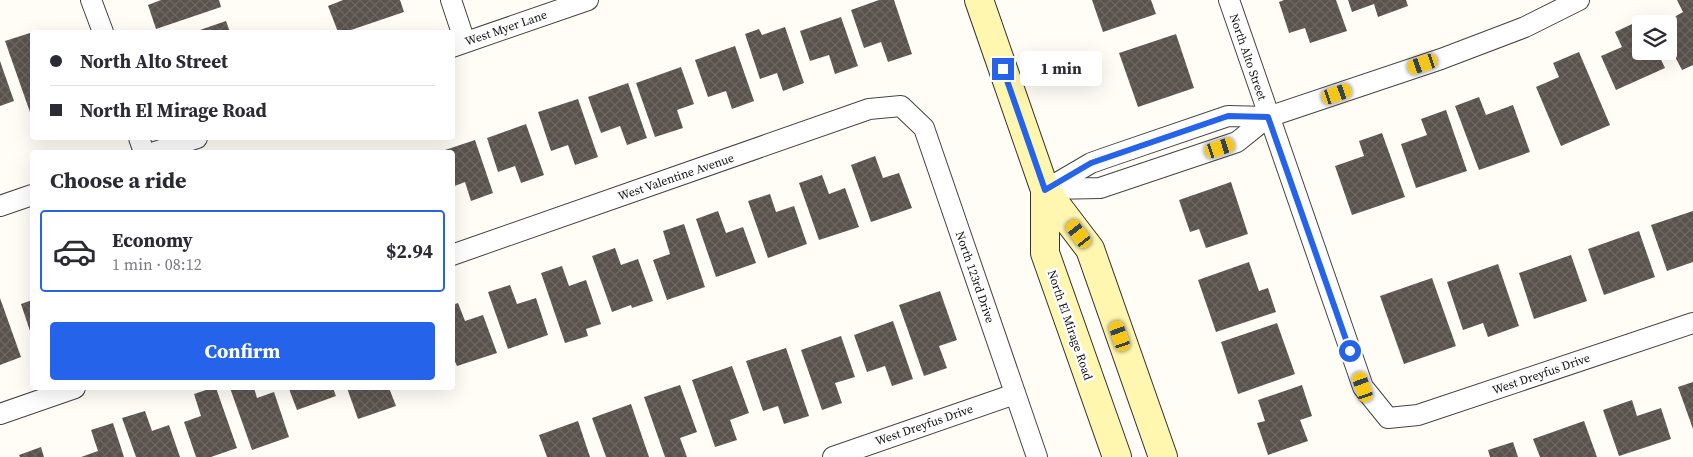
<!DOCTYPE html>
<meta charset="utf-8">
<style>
body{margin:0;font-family:"Source Serif 4",serif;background:#f2f2f3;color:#2b2b33;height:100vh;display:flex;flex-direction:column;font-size:19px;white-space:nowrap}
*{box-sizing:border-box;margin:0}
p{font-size:16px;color:#7c7c81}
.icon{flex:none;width:28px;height:28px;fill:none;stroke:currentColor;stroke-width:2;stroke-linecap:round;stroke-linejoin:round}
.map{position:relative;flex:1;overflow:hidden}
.side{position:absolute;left:30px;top:150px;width:425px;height:240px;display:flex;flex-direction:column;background:#fff;border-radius:5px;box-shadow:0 5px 20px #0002}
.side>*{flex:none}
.banner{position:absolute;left:30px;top:30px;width:425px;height:110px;border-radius:5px;box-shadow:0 5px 20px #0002;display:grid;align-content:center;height:110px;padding:0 20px;background:#fff}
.fabs{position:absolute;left:1632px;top:15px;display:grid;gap:10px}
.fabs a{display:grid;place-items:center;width:45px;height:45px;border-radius:5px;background:#fff;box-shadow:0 5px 20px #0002;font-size:25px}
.end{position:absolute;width:22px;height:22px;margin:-11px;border:6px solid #2563eb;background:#fff;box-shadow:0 0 0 2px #fff}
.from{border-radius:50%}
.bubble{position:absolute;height:35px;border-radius:5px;background:#fff;box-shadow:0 5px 20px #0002;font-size:16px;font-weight:700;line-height:35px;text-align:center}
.car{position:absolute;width:15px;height:30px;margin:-15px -8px;border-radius:6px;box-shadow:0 0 4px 1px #0007;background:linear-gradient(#f5c518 24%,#345 0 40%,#f5c518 0 76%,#345 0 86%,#f5c518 0)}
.banner b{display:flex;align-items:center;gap:18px;height:48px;font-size:19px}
.banner b+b{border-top:1px solid #e1e1e2}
.banner i{width:12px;height:12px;background:#2b2b33}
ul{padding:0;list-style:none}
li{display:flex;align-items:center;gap:15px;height:82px;margin:0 10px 8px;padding:0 10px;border:2px solid #e1e1e2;border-radius:5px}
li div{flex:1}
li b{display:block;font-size:19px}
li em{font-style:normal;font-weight:700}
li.selected{border-color:#2563eb}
li>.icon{width:45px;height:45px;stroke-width:1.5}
h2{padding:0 20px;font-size:22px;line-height:60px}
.primary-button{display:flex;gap:10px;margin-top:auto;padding:10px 20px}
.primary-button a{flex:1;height:58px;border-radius:5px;background:#2563eb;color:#fff;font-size:20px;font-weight:700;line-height:58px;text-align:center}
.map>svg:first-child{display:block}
.building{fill:url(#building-cross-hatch)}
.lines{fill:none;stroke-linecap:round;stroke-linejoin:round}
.minor-casing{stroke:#444;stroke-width:22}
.secondary-casing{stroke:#333;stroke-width:30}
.minor{stroke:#fff;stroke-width:20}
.secondary{stroke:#fff6b0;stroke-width:28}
.route{stroke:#2563eb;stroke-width:6}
.labels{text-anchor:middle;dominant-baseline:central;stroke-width:5;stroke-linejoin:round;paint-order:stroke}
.street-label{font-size:12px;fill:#111;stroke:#fff}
</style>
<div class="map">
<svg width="1693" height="457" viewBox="0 0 1693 457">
<defs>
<pattern id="building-cross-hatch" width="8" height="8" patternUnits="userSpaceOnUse" patternTransform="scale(1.25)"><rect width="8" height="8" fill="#5a524d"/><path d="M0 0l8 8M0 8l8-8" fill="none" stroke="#6d6662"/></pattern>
</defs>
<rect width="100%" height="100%" fill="#fffdf5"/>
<g class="building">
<polygon points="161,0 219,0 221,7 156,29 148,5"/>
<polygon points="343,0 400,0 404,12 345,32 338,32 328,6"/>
<polygon points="879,0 894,0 912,54 888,62 881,42 864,48 851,10"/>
<polygon points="1092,0 1151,0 1156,14 1103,32"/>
<polygon points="1284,0 1336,0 1347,31 1310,43 1305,28 1289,33 1279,2"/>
<polygon points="1348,0 1406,0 1408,6 1378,17 1374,4 1352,12"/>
<polygon points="1677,0 1693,0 1693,65 1682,70 1669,45 1669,24 1662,24 1683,12"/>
<polygon points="841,17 858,66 835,74 829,55 810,61 800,31"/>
<polygon points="1643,19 1645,24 1641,24 1641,51 1657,51 1665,68 1616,90 1601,56 1622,47 1615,32"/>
<polygon points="226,21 230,32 194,32"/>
<polygon points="785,27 804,83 783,91 777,73 760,79 745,34 759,29 762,35"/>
<polygon points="30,33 32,40 32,114 31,115 5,41"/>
<polygon points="1176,34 1194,88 1138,107 1119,53"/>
<polygon points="735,46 754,101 732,109 726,91 708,97 695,60"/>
<polygon points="1579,52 1610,125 1561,146 1536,87 1559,77 1553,63"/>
<polygon points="0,61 14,101 0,106"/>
<polygon points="681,67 694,104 677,110 683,128 655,137 636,83"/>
<polygon points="628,83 647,138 627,145 620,126 601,133 588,97"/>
<polygon points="1479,97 1486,115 1513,105 1530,152 1479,170 1455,106"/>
<polygon points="578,99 598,157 575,165 568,145 551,151 538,112"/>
<polygon points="1446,110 1467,171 1416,188 1401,144 1427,135 1421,119"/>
<polygon points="526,124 544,175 521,183 515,166 498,172 487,138"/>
<polygon points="1382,133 1405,197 1352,215 1335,166 1364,156 1359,141"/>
<polygon points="475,140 493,193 471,201 465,182 452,187 452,152 439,152"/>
<polygon points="875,156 883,178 899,173 912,208 871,222 851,165"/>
<polygon points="822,175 829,194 845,188 859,227 819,240 799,183"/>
<polygon points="1231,182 1248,234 1206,248 1199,229 1190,232 1179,200"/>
<polygon points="770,194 776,212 794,206 807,244 768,258 748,201"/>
<polygon points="718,211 726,233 743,227 756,263 716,277 696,219"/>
<polygon points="1693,211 1693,262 1667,271 1651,225"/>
<polygon points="684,224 705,287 667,300 653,260 670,254 663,231"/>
<polygon points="1639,231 1655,277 1604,295 1588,249"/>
<polygon points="615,248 621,265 638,259 653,301 632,308 631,305 612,312 592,256"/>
<polygon points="1571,255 1587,301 1534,319 1519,273"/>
<polygon points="1249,262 1259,291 1268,288 1276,312 1216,332 1198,280"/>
<polygon points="1498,264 1519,326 1488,337 1483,323 1463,330 1447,282"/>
<polygon points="562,266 569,286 586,280 601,324 586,329 588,336 565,343 541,273"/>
<polygon points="1432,278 1456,346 1404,364 1380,296"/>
<polygon points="510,285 517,304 536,298 548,335 508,349 488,292"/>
<polygon points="940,291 957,340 939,346 947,368 924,376 899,305"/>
<polygon points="0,298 21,357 0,365"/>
<polygon points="32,300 32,333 31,334 21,304"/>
<polygon points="458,303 465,321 483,315 497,353 457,366 452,355 452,305"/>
<polygon points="893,321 913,379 892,386 885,366 867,372 854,335"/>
<polygon points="1277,323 1295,374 1238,394 1221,342"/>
<polygon points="841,336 855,377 835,383 842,403 822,410 801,350"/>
<polygon points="786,348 809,416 784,424 778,406 763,411 746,361"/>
<polygon points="732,366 749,413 730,420 737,440 715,447 692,380"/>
<polygon points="1693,382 1693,429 1678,387"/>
<polygon points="680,385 697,432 680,438 687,457 665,457 644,397"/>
<polygon points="1302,385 1312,416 1300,420 1308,441 1268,455 1257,423 1265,421 1258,400"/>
<polygon points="212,388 216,388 237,448 211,457 196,457 184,422 201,416 194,394"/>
<polygon points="230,388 254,388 257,398 274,392 289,437 252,450"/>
<polygon points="294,388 333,388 336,396 297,410 289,389"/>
<polygon points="347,388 389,388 396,406 358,419"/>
<polygon points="1632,400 1637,416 1661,408 1671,439 1619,456 1603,410"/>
<polygon points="631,404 649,457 606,457 592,418"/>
<polygon points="145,411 152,431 169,425 180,457 136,457 122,418"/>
<polygon points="578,421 590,457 547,457 539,435"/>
<polygon points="1584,421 1597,457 1540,457 1533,439"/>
<polygon points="113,423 124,457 81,457 98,451 91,430"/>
<polygon points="1513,442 1518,457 1490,457 1488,450"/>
<polygon points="41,447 44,457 20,457 19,455"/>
</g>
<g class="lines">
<defs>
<g id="minor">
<polyline points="91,0 103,32"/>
<polyline points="451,0 465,42"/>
<polyline points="1229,0 1363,387 1388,418 1418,415 1693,323"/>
<polyline points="452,47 588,0"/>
<polyline points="139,138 144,152"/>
<polyline points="155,152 197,138"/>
<polyline points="1049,189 1100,188 1237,142 1268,117"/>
<polyline points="1045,190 1091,163 1105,158 1228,116 1268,117 1441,59 1525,27 1579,0"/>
<polyline points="0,206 32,195"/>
<polyline points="452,255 869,109 901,106 924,128 1037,457"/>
<polyline points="0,414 75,388"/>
<polyline points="833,457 1015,394"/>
</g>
<g id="secondary">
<polyline points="979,0 1045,190 1090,249 1163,457"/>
<polyline points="1045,190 1045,253 1117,457"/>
</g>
</defs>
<use href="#minor" class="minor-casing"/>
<use href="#secondary" class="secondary-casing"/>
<use href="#minor" class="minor"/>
<use href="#secondary" class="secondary"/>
</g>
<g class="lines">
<polyline class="route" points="1003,69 1045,190 1091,163 1228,116 1268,117 1350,351"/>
</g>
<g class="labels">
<g class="street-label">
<text transform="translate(506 28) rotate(-19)">West Myer Lane</text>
<text transform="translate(1248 57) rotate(71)">North Alto Street</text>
<text transform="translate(676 177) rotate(-19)">West Valentine Avenue</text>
<text transform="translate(975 277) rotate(71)">North 123rd Drive</text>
<text transform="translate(1070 325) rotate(71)">North El Mirage Road</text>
<text transform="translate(1541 374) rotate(-19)">West Dreyfus Drive</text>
<text transform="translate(924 425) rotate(-19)">West Dreyfus Drive</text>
</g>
</g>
</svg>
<div class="fabs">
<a><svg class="icon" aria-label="layers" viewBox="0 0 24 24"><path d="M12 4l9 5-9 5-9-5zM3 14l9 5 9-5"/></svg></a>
</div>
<i class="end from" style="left:1350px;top:351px"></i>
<i class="end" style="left:1003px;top:69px"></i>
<div class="bubble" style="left:1020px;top:51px;width:82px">1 min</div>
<i class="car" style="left:1423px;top:64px;rotate:251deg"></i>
<i class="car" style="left:1337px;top:94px;rotate:71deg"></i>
<i class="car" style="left:1220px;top:148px;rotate:72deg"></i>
<i class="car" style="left:1079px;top:234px;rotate:323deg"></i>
<i class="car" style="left:1120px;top:336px;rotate:341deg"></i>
<i class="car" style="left:1363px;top:387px;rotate:341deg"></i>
<div class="banner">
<b><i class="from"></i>North Alto Street</b>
<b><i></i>North El Mirage Road</b>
</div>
<section class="side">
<h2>Choose a ride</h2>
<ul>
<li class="selected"><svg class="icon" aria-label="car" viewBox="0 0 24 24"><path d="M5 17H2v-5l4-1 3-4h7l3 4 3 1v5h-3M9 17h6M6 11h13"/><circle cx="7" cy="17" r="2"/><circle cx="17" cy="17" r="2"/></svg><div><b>Economy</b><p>1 min · 08:12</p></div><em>$2.94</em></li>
</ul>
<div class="primary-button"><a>Confirm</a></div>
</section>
</div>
